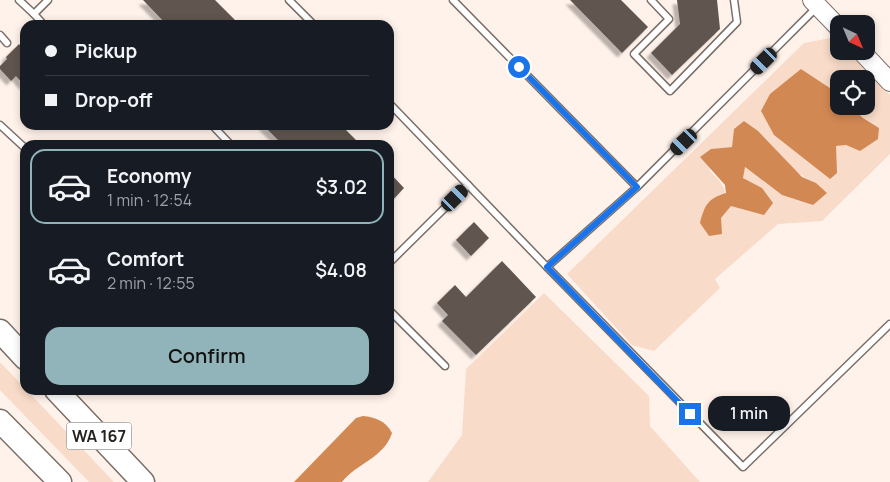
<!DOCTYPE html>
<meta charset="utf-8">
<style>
body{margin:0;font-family:Manrope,sans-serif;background:#20242c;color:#f1f3f6;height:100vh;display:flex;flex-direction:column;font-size:19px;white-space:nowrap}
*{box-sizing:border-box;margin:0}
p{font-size:16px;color:#9ea1a6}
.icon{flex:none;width:28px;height:28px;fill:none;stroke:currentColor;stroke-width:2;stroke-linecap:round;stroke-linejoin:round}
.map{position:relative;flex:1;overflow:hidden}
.drawer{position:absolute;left:20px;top:140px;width:374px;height:255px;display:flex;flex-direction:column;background:#171b24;border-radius:15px;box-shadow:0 2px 8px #0003}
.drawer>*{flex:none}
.banner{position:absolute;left:20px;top:20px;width:374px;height:110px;border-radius:15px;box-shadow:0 2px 8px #0003;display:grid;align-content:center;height:110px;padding:0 25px;background:#171b24}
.needle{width:32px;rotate:136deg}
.tools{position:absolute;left:830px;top:15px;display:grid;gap:10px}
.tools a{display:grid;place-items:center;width:45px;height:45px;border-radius:10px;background:#171b24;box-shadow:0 2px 8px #0003;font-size:25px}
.end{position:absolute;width:22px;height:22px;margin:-11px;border:6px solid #1a73e8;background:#fff;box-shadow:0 0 0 2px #fff}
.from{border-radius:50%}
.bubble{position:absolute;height:35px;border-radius:15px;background:#171b24;box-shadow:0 2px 8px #0003;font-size:16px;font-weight:600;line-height:35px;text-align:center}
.car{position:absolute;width:15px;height:30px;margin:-15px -8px;border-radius:6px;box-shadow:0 0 4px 1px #0007;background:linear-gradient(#222 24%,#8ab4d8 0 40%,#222 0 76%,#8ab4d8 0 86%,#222 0)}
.banner b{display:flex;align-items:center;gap:18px;height:48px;font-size:19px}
.banner b+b{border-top:1px solid #363941}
.banner i{width:12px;height:12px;background:#f1f3f6}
ul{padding:9px 0 0;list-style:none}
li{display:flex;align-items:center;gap:15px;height:75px;margin:0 10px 8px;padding:0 15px;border:2px solid transparent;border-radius:15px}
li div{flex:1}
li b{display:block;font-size:19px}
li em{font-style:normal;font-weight:600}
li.active{border-color:#90b4b9}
li>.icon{width:45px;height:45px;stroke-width:1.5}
.cta{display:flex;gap:10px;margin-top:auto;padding:10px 25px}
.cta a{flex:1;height:58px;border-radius:15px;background:#90b4b9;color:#111;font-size:20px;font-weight:600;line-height:58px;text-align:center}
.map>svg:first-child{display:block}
.green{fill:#f8dbc8;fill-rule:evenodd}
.water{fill:#d28853}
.building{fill:#60554f;filter:url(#shadow)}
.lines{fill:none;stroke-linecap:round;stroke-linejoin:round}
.lane-casing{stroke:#7a6f68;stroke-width:9}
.secondary-casing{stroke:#7a6f68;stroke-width:20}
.highway-casing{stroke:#7a6f68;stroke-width:25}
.lane{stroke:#fff;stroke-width:6}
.secondary{stroke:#fff;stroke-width:18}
.highway{stroke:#fff;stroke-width:22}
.route{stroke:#1a73e8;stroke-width:6}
.labels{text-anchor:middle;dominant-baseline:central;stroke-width:5;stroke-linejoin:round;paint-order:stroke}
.shield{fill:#fff;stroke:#676462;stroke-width:1}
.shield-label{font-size:16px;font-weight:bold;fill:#26221f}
</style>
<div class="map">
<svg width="890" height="482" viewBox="0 0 890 482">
<defs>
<filter id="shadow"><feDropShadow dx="-4.5" dy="4.5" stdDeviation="1" flood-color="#0004"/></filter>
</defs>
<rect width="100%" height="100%" fill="#fff2ea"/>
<g class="green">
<path d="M836,37L839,40V51H849L890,95V154L822,221L778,224L715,279L720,288L654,351L632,345L567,274L804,43ZM801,69L839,94V79H866V106H851L863,118L879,128L860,151L846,145L836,146L830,179L774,135ZM744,121C770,139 787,172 816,183L813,205L782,195L744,167L743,178L762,188L731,206L721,218C726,191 730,191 710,171L711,149L732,147L734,129Z"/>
<polygon points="544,293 649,396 650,426 700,482 428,482 462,435 466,369"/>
<polygon points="0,362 114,482 89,482 0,390"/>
</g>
<g class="water">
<polygon points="801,69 839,94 839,106 851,106 863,118 879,128 878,139 860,151 846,145 836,146 837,173 830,179 774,135 761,111 770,94"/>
<path d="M744,121L758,131L802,177L816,183L827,193L813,205L782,195L745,167L743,178L762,188L773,203L764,215L731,206L721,218L722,234L709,236L700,223C705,204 708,199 726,193L725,185L700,157L711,149L732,147L734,129Z"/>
<path d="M363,416C375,417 386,421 392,433C384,458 357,463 342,482H294L356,418Z"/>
</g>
<g class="building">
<polygon points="143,0 215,0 240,25 167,25"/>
<polygon points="570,0 621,0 648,27 622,53"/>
<polygon points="677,0 717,0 720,29 672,75 651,53 680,24"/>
<polygon points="19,44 25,51 25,86 16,76 11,81 0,69 0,66 7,59 6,57"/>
<polygon points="263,125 341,125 361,145 283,145"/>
<polygon points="389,172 404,188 389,204"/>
<polygon points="474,222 489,238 471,256 456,240"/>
<polygon points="502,261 536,297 476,355 442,321 448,315 437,303 455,285 466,297"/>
</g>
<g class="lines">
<defs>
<g id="lane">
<polyline points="19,0 34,14 48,0"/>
<polyline points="289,0 314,25"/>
<polyline points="453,0 637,187"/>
<polyline points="651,0 669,19 634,54 670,91 737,22 734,0"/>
<polyline points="34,14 44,25"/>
<polyline points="0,35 7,43"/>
<polyline points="389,103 547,267 637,187 817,7"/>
<polyline points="0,125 25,148"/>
<polyline points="212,125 231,145"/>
<polyline points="389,263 468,185"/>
<polyline points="547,267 743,467 890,324"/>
<polyline points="389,310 445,366"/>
</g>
<g id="secondary">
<polyline points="812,0 839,28"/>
<polyline points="861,51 890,82"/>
</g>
<g id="highway">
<polyline points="0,331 25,358"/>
<polyline points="56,390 143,482"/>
<polyline points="0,421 60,482"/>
</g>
</defs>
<use href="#lane" class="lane-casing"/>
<use href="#secondary" class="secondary-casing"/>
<use href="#highway" class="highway-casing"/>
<use href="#lane" class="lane"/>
<use href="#secondary" class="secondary"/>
<use href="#highway" class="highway"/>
</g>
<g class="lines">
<polyline class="route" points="519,67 637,187 547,267 690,414"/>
</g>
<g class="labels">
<rect class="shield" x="66.5" y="422.5" width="65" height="27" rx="4"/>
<g class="shield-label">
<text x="99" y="436">WA 167</text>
</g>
</g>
</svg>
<div class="tools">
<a><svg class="needle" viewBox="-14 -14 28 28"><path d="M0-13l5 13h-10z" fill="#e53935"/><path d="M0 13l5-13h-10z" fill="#9ea1a6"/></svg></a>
<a><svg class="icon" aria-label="locate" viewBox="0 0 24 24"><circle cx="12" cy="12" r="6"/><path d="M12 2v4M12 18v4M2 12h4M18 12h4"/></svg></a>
</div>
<i class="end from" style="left:519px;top:67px"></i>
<i class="end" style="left:690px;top:414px"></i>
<div class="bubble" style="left:708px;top:396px;width:82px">1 min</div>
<i class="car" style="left:764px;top:61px;rotate:225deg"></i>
<i class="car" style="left:684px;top:142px;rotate:226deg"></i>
<i class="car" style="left:455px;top:198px;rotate:45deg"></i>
<div class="banner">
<b><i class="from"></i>Pickup</b>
<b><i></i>Drop-off</b>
</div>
<section class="drawer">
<ul>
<li class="active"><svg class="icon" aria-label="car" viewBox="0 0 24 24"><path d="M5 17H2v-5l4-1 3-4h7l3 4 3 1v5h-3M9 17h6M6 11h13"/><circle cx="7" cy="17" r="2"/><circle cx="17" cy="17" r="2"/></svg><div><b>Economy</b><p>1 min · 12:54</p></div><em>$3.02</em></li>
<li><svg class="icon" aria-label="car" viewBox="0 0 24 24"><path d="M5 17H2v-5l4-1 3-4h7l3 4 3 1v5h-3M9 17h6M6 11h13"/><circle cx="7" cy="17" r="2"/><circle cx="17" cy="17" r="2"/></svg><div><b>Comfort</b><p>2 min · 12:55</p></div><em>$4.08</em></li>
</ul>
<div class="cta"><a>Confirm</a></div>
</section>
</div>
